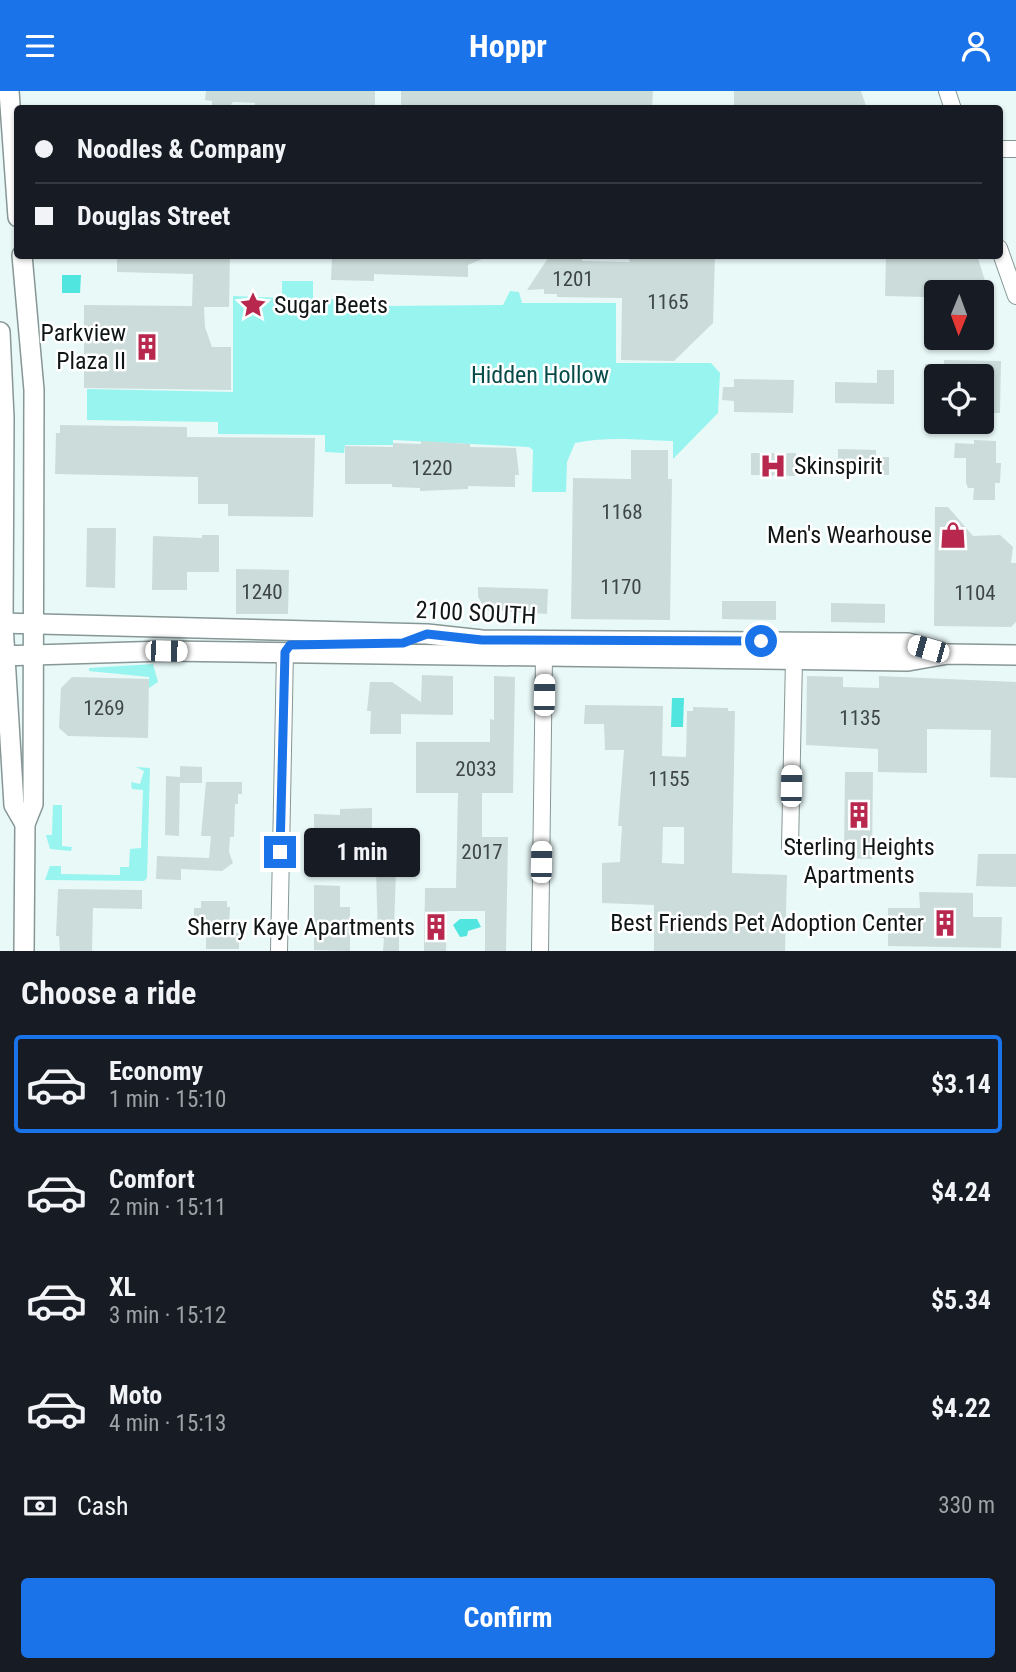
<!DOCTYPE html>
<meta charset="utf-8">
<style>
body{margin:0;font-family:"Roboto Condensed",sans-serif;background:#20242c;color:#f1f3f6;height:100vh;display:flex;flex-direction:column;font-size:26px;white-space:nowrap}
*{box-sizing:border-box;margin:0}
p{font-size:23px;color:#9ea1a6}
.icon{flex:none;width:38px;height:38px;fill:none;stroke:currentColor;stroke-width:2;stroke-linecap:round;stroke-linejoin:round}
.map{position:relative;height:860px;overflow:hidden}
.panel{display:flex;flex-direction:column;background:#171b24;flex:1}
.panel>*{flex:none}
.banner{position:absolute;left:14px;top:14px;width:989px;height:154px;border-radius:7px;box-shadow:0 2px 5px #0004;display:grid;align-content:center;height:154px;padding:0 21px;background:#171b24}
.needle{width:46px;rotate:181deg}
.buttons{position:absolute;left:924px;top:189px;display:grid;gap:14px}
.buttons a{display:grid;place-items:center;width:70px;height:70px;border-radius:7px;background:#171b24;box-shadow:0 2px 5px #0004;font-size:35px}
.end{position:absolute;width:32px;height:32px;margin:-16px;border:9px solid #1a73e8;background:#fff;box-shadow:0 0 0 4px #fff}
.from{border-radius:50%}
.bubble{position:absolute;height:49px;border-radius:7px;background:#171b24;box-shadow:0 2px 5px #0004;font-size:23px;font-weight:700;line-height:49px;text-align:center}
.car{position:absolute;width:21px;height:42px;margin:-21px -10px;border-radius:9px;box-shadow:0 0 5px 2px #0007;background:linear-gradient(#fff 24%,#345 0 40%,#fff 0 76%,#345 0 86%,#fff 0)}
.banner b{display:flex;align-items:center;gap:24px;height:66px;font-size:26px}
.banner b+b{border-top:2px solid #363941}
.banner i{width:18px;height:18px;background:#f1f3f6}
ul{padding:0;list-style:none}
li{display:flex;align-items:center;gap:21px;height:98px;margin:0 14px 10px;padding:0 7px;border:4px solid transparent;border-radius:7px}
li div{flex:1}
li b{display:block;font-size:26px}
li em{font-style:normal;font-weight:700}
li.on{border-color:#1a73e8}
li>.icon{width:63px;height:63px;stroke-width:1.5}
h2{padding:0 21px;font-size:32px;line-height:84px}
.pay{display:flex;align-items:center;gap:18px;height:77px;padding:0 21px;font-size:26px}
.pay p{margin-inline-start:auto}
.primary-button{display:flex;gap:14px;margin-top:auto;padding:14px 21px}
.primary-button a{flex:1;height:80px;border-radius:7px;background:#1a73e8;color:#fff;font-size:28px;font-weight:700;line-height:80px;text-align:center}
header{display:flex;justify-content:space-between;align-items:center;height:91px;padding:0 21px;background:#1a73e8;color:#fff;font-size:32px;font-weight:700}
.map>svg:first-child{display:block}
.green{fill:#97f4ef}
.water{fill:#50e5df}
.building{fill:#cbdcda;fill-rule:evenodd}
.lines{fill:none;stroke-linecap:round;stroke-linejoin:round}
.minor-casing{stroke:#879795;stroke-width:18}
.major-casing{stroke:#879795;stroke-width:22}
.minor{stroke:#fff;stroke-width:16}
.major{stroke:#fff;stroke-width:19}
.route{stroke:#1a73e8;stroke-width:9}
.labels{text-anchor:middle;dominant-baseline:central;stroke-width:5;stroke-linejoin:round;paint-order:stroke}
.number-label{font-size:21px;fill:#3f4746}
.poi-label{font-size:24px;fill:#101515;stroke:#fff;text-anchor:end}
.park-label{font-size:24px;fill:#084c4a;stroke:#fff}
.street-label{font-size:24px;fill:#101515;stroke:#fff}
</style>
<header><svg class="icon" aria-label="menu" viewBox="0 0 24 24"><path d="M4 6h16M4 12h16M4 18h16"/></svg>Hoppr<svg class="icon" aria-label="person" viewBox="0 0 24 24"><circle cx="12" cy="8" r="4"/><path d="M4 21q1-7 8-7t8 7"/></svg></header>
<div class="map">
<svg width="1016" height="860" viewBox="0 0 1016 860">
<rect width="100%" height="100%" fill="#e9f9f8"/>
<g class="green">
<path d="M282,190H313V208L361,209L383,215L503,214L510,200L519,201L522,212H616V272H711L720,282L718,322L673,368V350C637,349 610,345 575,352L567,371L566,401H532L533,359L529,356L393,349V354H345L344,362L325,361V344L218,343V331L87,329V298L233,301V205L282,207Z"/>
<polygon points="153,573 158,591 149,597 149,586 89,580 89,577"/>
<polygon points="136,676 150,677 147,787 144,790 45,789 50,775 61,775 61,783 120,784 120,776 129,776 130,758 141,757 143,699 132,698 131,691 140,693 144,680"/>
<polygon points="53,714 62,714 62,755 72,756 71,760 50,758 46,744 52,744"/>
</g>
<g class="water">
<polygon points="62,184 81,184 80,202 62,202"/>
<polygon points="672,607 684,607 683,636 671,636"/>
<polygon points="460,828 477,828 481,836 468,840 467,845 460,846 453,834"/>
</g>
<g class="building">
<polygon points="206,0 375,0 375,18 254,18 255,12 233,11 228,18 212,17 212,10 205,9"/>
<polygon points="401,0 653,0 652,18 401,18"/>
<polygon points="734,0 861,0 867,18 734,18"/>
<polygon points="117,164 230,164 229,216 204,216 205,236 212,256 231,256 231,299 84,297 84,214 192,215 193,183 117,181"/>
<polygon points="332,164 489,164 489,165 468,174 468,186 374,183 374,190 331,189"/>
<polygon points="550,164 582,164 582,170 630,171 627,164 715,164 713,232 674,270 621,269 622,207 557,206 557,203 544,203 544,198 527,199"/>
<polygon points="886,164 977,164 993,216 984,244 982,243 982,201 936,201 936,223 925,223 925,206 885,205"/>
<polygon points="944,269 1001,270 1000,322 982,322 982,285 936,285 936,317 925,317 925,273 944,273"/>
<polygon points="877,279 894,279 894,313 835,312 835,291 877,292"/>
<polygon points="734,288 794,289 793,322 734,321 734,310 722,309 723,296 734,296"/>
<polygon points="60,334 187,336 187,346 315,347 313,426 228,425 228,413 198,413 198,386 55,383 56,342 60,342"/>
<polygon points="974,349 996,350 996,372 1001,372 1000,392 995,392 995,409 973,409 974,397 968,397 966,392 966,367 954,367 955,352 974,353"/>
<polygon points="421,350 470,353 470,356 516,357 519,384 515,384 515,396 468,395 468,398 420,400 420,397 392,396 392,393 345,393 345,355 393,356 393,352 421,353"/>
<polygon points="838,358 876,359 876,366 889,366 889,384 838,383"/>
<polygon points="631,359 668,359 668,388 672,388 670,529 571,528 573,387 631,388"/>
<polygon points="751,362 796,362 795,385 751,384"/>
<polygon points="935,416 948,416 973,445 1000,444 1013,456 1011,472 1016,472 1016,531 1011,536 934,535"/>
<polygon points="87,437 116,437 115,497 86,496"/>
<polygon points="202,444 219,444 219,481 187,481 187,499 152,499 153,445 202,447"/>
<polygon points="236,478 289,479 288,523 236,523"/>
<polygon points="478,496 548,498 547,523 486,519 478,506"/>
<polygon points="722,510 776,510 776,529 722,528"/>
<polygon points="831,512 885,513 885,532 831,531"/>
<polygon points="422,584 453,585 453,624 401,623 401,643 370,643 371,620 367,620 370,591 392,591 421,611"/>
<polygon points="494,585 515,586 513,702 482,702 482,746 508,746 506,860 485,860 485,820 447,820 446,860 424,860 425,797 456,797 458,702 416,702 416,651 490,651 490,628 494,629"/>
<polygon points="807,585 843,586 843,596 879,597 879,585 1016,591 1016,687 990,686 991,639 927,638 927,682 878,681 878,658 806,654"/>
<polygon points="72,586 149,588 148,647 68,645 59,637 61,597"/>
<path d="M585,614L663,615L662,665L686,666L687,620H693V616L728,617V620H735L732,782L787,784L785,860H654V814L602,812V772L620,771L622,735H618L624,659H605L604,633H584ZM663,736H684V773L662,772Z"/>
<polygon points="180,675 202,676 202,692 180,692"/>
<polygon points="845,681 873,681 872,768 844,767"/>
<polygon points="166,685 180,686 179,745 165,744"/>
<polygon points="206,691 242,691 242,703 238,703 238,713 235,713 234,746 230,746 229,761 233,772 222,780 181,778 181,789 156,788 157,765 209,767 211,745 201,745"/>
<polygon points="372,717 372,739 351,739 351,746 314,746 314,723 340,724 340,718"/>
<polygon points="978,763 1016,763 1016,796 976,795"/>
<polygon points="376,779 396,779 394,838 399,838 399,860 383,860 384,847 378,846"/>
<polygon points="314,794 340,795 340,816 350,816 350,860 314,859"/>
<polygon points="58,798 142,799 142,818 93,817 92,860 60,860 59,845 56,845"/>
<polygon points="919,801 973,802 973,826 1002,826 1001,857 888,855 888,817 920,817"/>
<polygon points="201,810 227,810 227,816 230,816 229,835 234,835 234,842 239,842 239,858 206,858 206,837 194,837 194,817 201,817"/>
</g>
<g class="lines">
<defs>
<g id="minor">
<polyline points="947,0 953,18"/>
<polyline points="999,58 1016,58"/>
<polyline points="999,157 1016,205"/>
<polyline points="790,756 794,568"/>
<polyline points="279,860 285,561"/>
<polyline points="540,860 544,565"/>
</g>
<g id="major">
<polyline points="9,0 18,126"/>
<polyline points="22,164 34,299 33,713 25,733 24,860"/>
<polyline points="0,241 4,327 3,533 14,714 25,733"/>
<polyline points="0,532 427,543 482,549 908,552 940,561"/>
<polyline points="0,565 166,560 908,570 948,563 1016,564"/>
</g>
</defs>
<use href="#minor" class="minor-casing"/>
<use href="#major" class="major-casing"/>
<use href="#minor" class="minor"/>
<use href="#major" class="major"/>
</g>
<g class="lines">
<polyline class="route" points="280,761 285,561 290,554 403,552 427,543 482,549 761,550"/>
</g>
<defs>
<symbol id="sight-bare" viewBox="-9 -9 18 18"><path d="M0-6L1.8-2.2L6-1.7L2.9 1.2L3.7 5.4L0 3.3L-3.7 5.4L-2.9 1.2L-6-1.7L-1.8-2.2Z" fill="#b8274e" stroke="#fff" stroke-width="2.5" paint-order="stroke"/></symbol>
<symbol id="building-bare" viewBox="-9 -9 18 18"><path d="M-4-6H4V6H1V3H-1V6H-4ZM-2.5-4.3h1.7v1.8h-1.7ZM.8-4.3h1.7v1.8H.8ZM-2.5-1h1.7V.8h-1.7ZM.8-1h1.7V.8H.8Z" fill="#b8274e" stroke="#fff" stroke-width="2.5" paint-order="stroke"/></symbol>
<symbol id="hospital-bare" viewBox="-9 -9 18 18"><path d="M-5-5h3v3.5h4V-5h3V5h-3V1.5h-4V5h-3Z" fill="#b8274e" stroke="#fff" stroke-width="2.5" paint-order="stroke"/></symbol>
<symbol id="shop-bare" viewBox="-9 -9 18 18"><path d="M-5-2.5h2.3a2.7 3.5 0 0 1 5.4 0H5L5.5 6h-11ZM-1.5-2.5h3a1.5 2.3 0 0 0-3 0Z" fill="#b8274e" stroke="#fff" stroke-width="2.5" paint-order="stroke"/></symbol>
</defs>
<g fill-rule="evenodd">
<use href="#sight-bare" x="234" y="195" width="38" height="38"/>
<use href="#building-bare" x="128" y="237" width="38" height="38"/>
<use href="#hospital-bare" x="754" y="356" width="38" height="38"/>
<use href="#shop-bare" x="934" y="425" width="38" height="38"/>
<use href="#building-bare" x="840" y="705" width="38" height="38"/>
<use href="#building-bare" x="926" y="813" width="38" height="38"/>
<use href="#building-bare" x="417" y="817" width="38" height="38"/>
</g>
<g class="labels">
<g class="number-label">
<text x="573" y="188">1201</text>
<text x="668" y="211">1165</text>
<text x="432" y="377">1220</text>
<text x="622" y="421">1168</text>
<text x="621" y="496">1170</text>
<text x="262" y="501">1240</text>
<text x="975" y="502">1104</text>
<text x="104" y="617">1269</text>
<text x="860" y="627">1135</text>
<text x="476" y="678">2033</text>
<text x="669" y="688">1155</text>
<text x="482" y="761">2017</text>
</g>
<g class="poi-label">
<text x="274" y="214" text-anchor="start">Sugar Beets</text>
<text x="126" y="242">Parkview<tspan x="126" dy="28">Plaza II</tspan></text>
<text x="794" y="375" text-anchor="start">Skinspirit</text>
<text x="932" y="444">Men's Wearhouse</text>
<text x="859" y="756" text-anchor="middle">Sterling Heights<tspan x="859" dy="28">Apartments</tspan></text>
<text x="924" y="832">Best Friends Pet Adoption Center</text>
<text x="415" y="836">Sherry Kaye Apartments</text>
</g>
<g class="park-label">
<text x="540" y="284">Hidden Hollow</text>
</g>
<g class="street-label">
<text transform="translate(476 522) rotate(3)">2100 SOUTH</text>
</g>
</g>
</svg>
<div class="buttons">
<a><svg class="needle" viewBox="-14 -14 28 28"><path d="M0-13l5 13h-10z" fill="#e53935"/><path d="M0 13l5-13h-10z" fill="#9ea1a6"/></svg></a>
<a><svg class="icon" aria-label="locate" viewBox="0 0 24 24"><circle cx="12" cy="12" r="6"/><path d="M12 2v4M12 18v4M2 12h4M18 12h4"/></svg></a>
</div>
<i class="end from" style="left:761px;top:550px"></i>
<i class="end" style="left:280px;top:761px"></i>
<div class="bubble" style="left:304px;top:737px;width:116px">1 min</div>
<i class="car" style="left:928px;top:558px;rotate:286deg"></i>
<i class="car" style="left:166px;top:560px;rotate:91deg"></i>
<i class="car" style="left:544px;top:604px;rotate:1deg"></i>
<i class="car" style="left:791px;top:695px;rotate:1deg"></i>
<i class="car" style="left:541px;top:771px;rotate:1deg"></i>
<div class="banner">
<b><i class="from"></i>Noodles &amp; Company</b>
<b><i></i>Douglas Street</b>
</div>
</div>
<section class="panel">
<h2>Choose a ride</h2>
<ul>
<li class="on"><svg class="icon" aria-label="car" viewBox="0 0 24 24"><path d="M5 17H2v-5l4-1 3-4h7l3 4 3 1v5h-3M9 17h6M6 11h13"/><circle cx="7" cy="17" r="2"/><circle cx="17" cy="17" r="2"/></svg><div><b>Economy</b><p>1 min · 15:10</p></div><em>$3.14</em></li>
<li><svg class="icon" aria-label="car" viewBox="0 0 24 24"><path d="M5 17H2v-5l4-1 3-4h7l3 4 3 1v5h-3M9 17h6M6 11h13"/><circle cx="7" cy="17" r="2"/><circle cx="17" cy="17" r="2"/></svg><div><b>Comfort</b><p>2 min · 15:11</p></div><em>$4.24</em></li>
<li><svg class="icon" aria-label="car" viewBox="0 0 24 24"><path d="M5 17H2v-5l4-1 3-4h7l3 4 3 1v5h-3M9 17h6M6 11h13"/><circle cx="7" cy="17" r="2"/><circle cx="17" cy="17" r="2"/></svg><div><b>XL</b><p>3 min · 15:12</p></div><em>$5.34</em></li>
<li><svg class="icon" aria-label="car" viewBox="0 0 24 24"><path d="M5 17H2v-5l4-1 3-4h7l3 4 3 1v5h-3M9 17h6M6 11h13"/><circle cx="7" cy="17" r="2"/><circle cx="17" cy="17" r="2"/></svg><div><b>Moto</b><p>4 min · 15:13</p></div><em>$4.22</em></li>
</ul>
<div class="pay"><svg class="icon" aria-label="cash" viewBox="0 0 24 24"><path d="M3 7h18v10H3z"/><circle cx="12" cy="12" r="2"/></svg>Cash<p>330 m</p></div>
<div class="primary-button"><a>Confirm</a></div>
</section>
